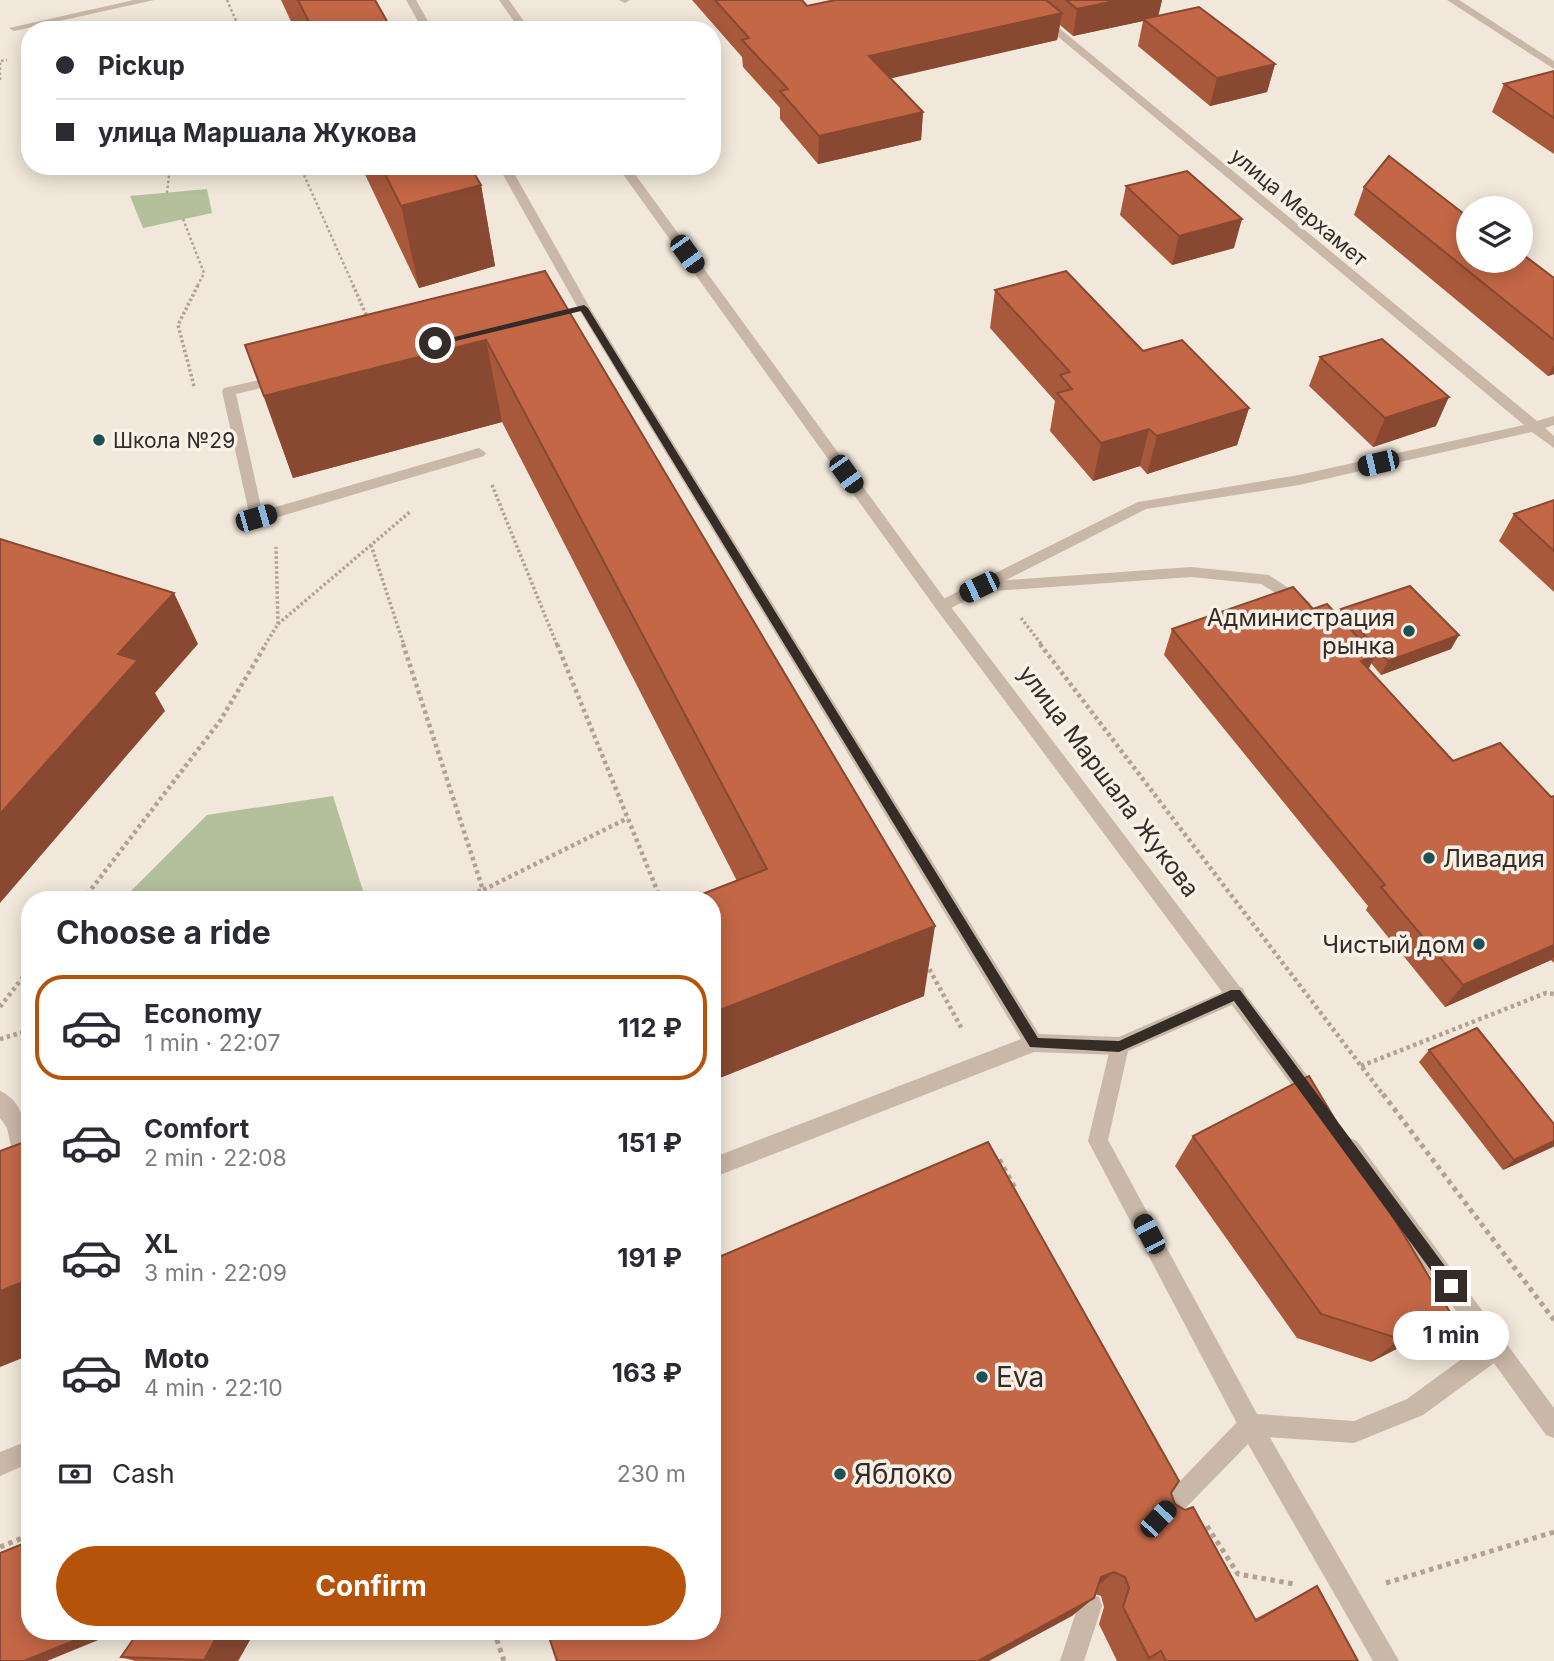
<!DOCTYPE html>
<meta charset="utf-8">
<style>
body{margin:0;font-family:Inter,sans-serif;background:#f2f2f3;color:#2b2b33;height:100vh;display:flex;flex-direction:column;font-size:26px;white-space:nowrap}
*{box-sizing:border-box;margin:0}
p{font-size:23px;color:#7c7c81}
.icon{flex:none;width:38px;height:38px;fill:none;stroke:currentColor;stroke-width:2;stroke-linecap:round;stroke-linejoin:round}
.map{position:relative;flex:1;overflow:hidden}
.drawer{position:absolute;left:21px;top:891px;width:700px;height:749px;display:flex;flex-direction:column;background:#fff;border-radius:28px;box-shadow:0 4px 18px #0003}
.drawer>*{flex:none}
.top-card{position:absolute;left:21px;top:21px;width:700px;height:154px;border-radius:28px;box-shadow:0 4px 18px #0003;display:grid;align-content:center;height:154px;padding:0 35px;background:#fff}
.buttons{position:absolute;left:1456px;top:196px;display:grid;gap:14px}
.buttons a{display:grid;place-items:center;width:77px;height:77px;border-radius:50%;background:#fff;box-shadow:0 4px 18px #0003;font-size:35px}
.end{position:absolute;width:32px;height:32px;margin:-16px;border:9px solid #352c27;background:#fff;box-shadow:0 0 0 4px #fff}
.from{border-radius:50%}
.bubble{position:absolute;height:49px;border-radius:24px;background:#fff;box-shadow:0 4px 18px #0003;font-size:23px;font-weight:700;line-height:49px;text-align:center}
.car{position:absolute;width:21px;height:42px;margin:-21px -10px;border-radius:9px;box-shadow:0 0 5px 2px #0007;background:linear-gradient(#222 24%,#8ab4d8 0 40%,#222 0 76%,#8ab4d8 0 86%,#222 0)}
.top-card b{display:flex;align-items:center;gap:24px;height:66px;font-size:26px}
.top-card b+b{border-top:2px solid #e1e1e2}
.top-card i{width:18px;height:18px;background:#2b2b33}
ul{padding:0;list-style:none}
li{display:flex;align-items:center;gap:21px;height:105px;margin:0 14px 10px;padding:0 21px;border:4px solid transparent;border-radius:28px}
li div{flex:1}
li b{display:block;font-size:26px}
li em{font-style:normal;font-weight:700}
li.active{border-color:#b45309}
li>.icon{width:63px;height:63px;stroke-width:1.5}
h2{padding:0 35px;font-size:32px;line-height:84px}
.pay{display:flex;align-items:center;gap:18px;height:77px;padding:0 35px;font-size:26px}
.pay p{margin-inline-start:auto}
.button{display:flex;gap:14px;margin-top:auto;padding:14px 35px}
.button a{flex:1;height:80px;border-radius:42px;background:#b45309;color:#fff;font-size:28px;font-weight:700;line-height:80px;text-align:center}
.map>svg:first-child{display:block}
.green{fill:#b3c09b}
.lines{fill:none;stroke-linecap:round;stroke-linejoin:round}
.path-far3{stroke:#b4a191;stroke-width:2.5;stroke-dasharray:2.5 2.5;stroke-linecap:butt}
.path-far2{stroke:#b4a191;stroke-width:3.5;stroke-dasharray:2.5 2.5;stroke-linecap:butt}
.path-far1{stroke:#b4a191;stroke-width:4.5;stroke-dasharray:3.5 3.5;stroke-linecap:butt}
.path{stroke:#b4a191;stroke-width:5;stroke-dasharray:4.5 4.5;stroke-linecap:butt}
.service{fill:#c9b7a7;fill-rule:evenodd}
.minor{fill:#c9b7a7;fill-rule:evenodd}
.tertiary{fill:#c9b7a7;fill-rule:evenodd}
.wall{fill:#a8593c}
.shaded-wall{fill:#884831}
.building{fill:#c36746;stroke:#884831;stroke-width:2}
.route{fill:#352c27}
.poi-dot{fill:#1e5156;stroke:#f9f1e7;stroke-width:2.5}
.labels{text-anchor:middle;dominant-baseline:central;stroke-width:7;stroke-linejoin:round;paint-order:stroke}
.far-street-label{font-size:21px;fill:#352c27;stroke:#f9f1e7}
.far-poi-label{font-size:21px;fill:#352c27;stroke:#f9f1e7;text-anchor:start}
.poi-label{font-size:24px;fill:#352c27;stroke:#f9f1e7;text-anchor:end}
.street-label{font-size:24px;fill:#352c27;stroke:#f9f1e7}
.near-poi-label{font-size:28px;fill:#352c27;stroke:#f9f1e7;text-anchor:start}
</style>
<div class="map">
<svg width="1554" height="1661" viewBox="0 0 1554 1661">
<rect width="100%" height="100%" fill="#f1e7da"/>
<g class="green">
<polygon points="207,189 212,213 143,228 130,196"/>
<polygon points="333,796 363,891 340,900 123,899 207,815"/>
</g>
<g class="lines">
<g class="path-far3">
<polyline points="227,0 240,30"/>
<polyline points="166,26 180,30"/>
<polyline points="0,80 0,61 7,60"/>
<polyline points="300,166 354,287"/>
<polyline points="167,193 170,166"/>
<polyline points="183,219 204,273 197,287"/>
</g>
<g class="path-far2">
<polyline points="353,285 368,319"/>
<polyline points="194,386 178,325 198,285"/>
<polyline points="492,485 557,645"/>
<polyline points="371,545 404,645"/>
<polyline points="1021,618 1042,645"/>
<polyline points="278,624 411,511"/>
<polyline points="265,645 278,624 276,547"/>
</g>
<g class="path-far1">
<polyline points="403,644 483,890 628,818"/>
<polyline points="557,644 661,900"/>
<polyline points="1040,644 1384,1096"/>
<polyline points="83,900 220,721 266,644"/>
<polyline points="451,900 483,890 485,900"/>
<polyline points="926,963 962,1029"/>
<polyline points="0,1007 30,968"/>
<polyline points="0,1039 30,1030"/>
<polyline points="1361,1066 1546,993 1554,994"/>
</g>
<g class="path">
<polyline points="1383,1094 1554,1320"/>
<polyline points="992,1159 998,1157 1016,1190"/>
<polyline points="1207,1526 1238,1574 1294,1584"/>
<polyline points="0,1547 30,1535"/>
<polyline points="1386,1583 1554,1532"/>
<polyline points="494,1631 504,1661"/>
</g>
<g class="service">
<polygon points="134,0 154,0 14,31 9,28"/>
<polygon points="406,0 416,0 433,30 423,30"/>
<polygon points="619,0 630,0 625,3"/>
<polygon points="498,166 510,166 590,308 1039,1034 1119,1037 1126,1040 1129,1046 1126,1052 1119,1055 1034,1052 712,1178 712,1158 1021,1039 578,308"/>
<polygon points="281,375 286,376 286,382 236,394 262,511 479,448 486,453 484,456 261,522 251,522 222,391 224,388"/>
<polygon points="1191,567 1269,575 1311,603 1303,609 1298,607 1261,584 1191,577 979,592 971,587 979,582"/>
<path d="M0,1091C31,1103 30,1154 30,1181L18,1176L7,1128L0,1118Z"/>
<polygon points="1250,1414 1258,1417 1399,1661 1373,1661 1248,1444 1167,1527 1159,1531 1151,1527 1147,1519 1151,1511 1242,1417"/>
<polygon points="30,1440 30,1463 0,1476 0,1452"/>
<polygon points="1090,1594 1099,1597 1102,1606 1084,1661 1060,1661 1081,1597"/>
</g>
<g class="minor">
<polygon points="1014,0 1025,0 1537,421 1554,416 1554,425 1545,428 1554,436 1554,448 1532,432 1299,485 1146,509 947,610 937,610 934,606 937,602 1138,502 1299,475 1524,425"/>
<polygon points="1447,0 1459,0 1554,61 1554,69"/>
<polygon points="1236,986 1243,988 1245,994 1243,1000 1128,1051 1108,1140 1257,1414 1354,1421 1407,1399 1489,1339 1497,1336 1505,1339 1508,1347 1505,1355 1423,1415 1354,1443 1250,1436 1242,1433 1088,1141 1112,1040"/>
</g>
<g class="tertiary">
<polygon points="499,0 509,0 530,30 520,30"/>
<polygon points="617,166 629,166 947,602 1319,1091 1322,1097 1319,1103 1312,1106 1305,1103 937,610"/>
<polygon points="1350,1138 1357,1141 1554,1408 1554,1438 1546,1435 1343,1155 1340,1148 1343,1141"/>
</g>
</g>
<g class="wall">
<polygon points="281,0 375,0 392,30 295,30"/>
<polygon points="692,0 802,0 807,6 835,0 1162,0 1158,16 1275,64 1267,92 1210,106 1138,46 1143,21 1073,36 1060,25 1057,40 890,78 923,112 921,140 818,164 780,119 780,108 743,67 742,57"/>
<polygon points="1554,71 1554,154 1492,112 1504,84"/>
<polygon points="361,166 470,166 481,185 495,266 419,288"/>
<polygon points="1126,186 1234,248 1172,265 1120,215"/>
<polygon points="1364,187 1468,261 1554,278 1554,374 1548,376 1354,215"/>
<polygon points="545,271 924,996 712,1081 712,900 737,881 502,422 293,478 245,345"/>
<polygon points="995,290 1143,351 1249,408 1237,445 1147,474 1140,466 1093,481 1050,431 1055,401 990,328"/>
<polygon points="1320,357 1436,426 1373,447 1309,386"/>
<polygon points="1554,500 1554,592 1499,541 1514,514"/>
<polygon points="1313,609 1338,616 1341,609 1451,649 1381,675 1371,663 1368,669 1453,761 1551,797 1554,796 1554,963 1551,960 1445,1007 1366,910 1368,906 1164,655 1172,629"/>
<polygon points="1429,1050 1554,1124 1554,1146 1503,1170 1419,1062"/>
<polygon points="1193,1136 1420,1337 1371,1362 1297,1338 1175,1166"/>
<polygon points="1171,1493 1175,1504 1255,1619 1317,1586 1358,1661 1117,1661 1099,1624 1104,1607 1101,1596 1095,1594 1072,1616"/>
<polygon points="139,1631 255,1631 238,1661 135,1661 121,1657"/>
</g>
<g class="shaded-wall">
<polygon points="1119,0 1162,0 1158,17 1143,19 1143,21 1073,36 1077,9"/>
<polygon points="1062,13 1057,40 867,84 869,56"/>
<polygon points="1275,64 1267,92 1210,106 1217,78"/>
<polygon points="923,112 921,140 818,164 819,136"/>
<polygon points="481,185 495,266 419,288 401,206"/>
<polygon points="1242,219 1234,248 1172,265 1179,236"/>
<polygon points="486,340 502,422 293,478 264,396"/>
<polygon points="1554,365 1554,374 1548,376"/>
<polygon points="1449,397 1436,426 1373,447 1385,418"/>
<polygon points="1249,408 1237,445 1147,474 1157,436"/>
<polygon points="1149,429 1140,466 1093,481 1101,443"/>
<polygon points="174,593 198,644 155,693 165,711 0,903 0,814 118,654"/>
<polygon points="1459,635 1451,649 1381,675 1388,661"/>
<polygon points="1375,656 1362,682 1361,661"/>
<polygon points="935,926 924,996 712,1081 712,1013"/>
<polygon points="1554,945 1554,957 1551,960 1445,1007 1463,985"/>
<polygon points="1554,1141 1554,1146 1553,1147 1503,1170 1514,1160"/>
<polygon points="30,1279 30,1355 0,1367 0,1291"/>
<polygon points="1450,1312 1420,1337 1371,1362 1400,1339"/>
<polygon points="1114,1572 1091,1592 1101,1577"/>
<polygon points="1094,1598 1072,1616 989,1661 978,1661"/>
<polygon points="98,1631 113,1631 113,1634 47,1661 24,1661"/>
<polygon points="220,1631 255,1631 238,1661 208,1661 204,1660"/>
</g>
<g class="building">
<polygon points="298,0 375,0 392,30 313,30"/>
<polygon points="715,0 802,0 807,6 835,0 1046,0 1062,13 869,56 923,112 819,136 780,91 788,89 742,40 749,38"/>
<polygon points="1066,0 1119,0 1077,9"/>
<polygon points="1199,7 1275,64 1217,78 1143,19"/>
<polygon points="1554,71 1554,118 1504,84"/>
<polygon points="1389,156 1468,217 1468,261 1521,261 1521,253 1554,278 1554,340 1364,187"/>
<polygon points="381,166 470,166 481,185 401,206"/>
<polygon points="1187,171 1242,219 1179,236 1126,186"/>
<polygon points="545,271 935,926 712,1013 712,900 687,900 767,869 486,340 264,396 245,345"/>
<polygon points="1066,271 1143,351 1182,340 1249,408 1157,436 1149,429 1101,443 1057,393 1072,389 1060,375 1070,372 995,290"/>
<polygon points="1382,339 1449,397 1385,418 1320,357"/>
<polygon points="1554,500 1554,551 1514,514"/>
<polygon points="0,539 174,593 118,654 138,660 0,814"/>
<polygon points="1410,586 1459,635 1388,661 1341,609"/>
<polygon points="1293,587 1313,609 1327,604 1375,656 1361,661 1453,761 1500,743 1551,797 1554,796 1554,945 1463,985 1381,887 1385,885 1172,629"/>
<polygon points="1477,1028 1554,1124 1554,1141 1514,1160 1429,1050"/>
<polygon points="1309,1076 1450,1312 1400,1339 1321,1314 1193,1136"/>
<polygon points="30,1140 30,1279 0,1291 0,1151"/>
<polygon points="988,1142 1179,1481 1171,1493 1175,1504 1185,1510 1193,1507 1256,1621 1317,1586 1358,1661 1166,1661 1161,1651 1149,1658 1123,1607 1129,1588 1125,1577 1114,1572 1101,1577 1094,1598 978,1661 557,1661 547,1631 712,1631 712,1260"/>
<polygon points="30,1541 30,1631 98,1631 24,1661 0,1661 0,1553"/>
<polygon points="139,1631 220,1631 204,1660 121,1657"/>
</g>
<polygon class="route" points="584,305 588,308 1038,1038 1119,1041 1231,990 1240,990 1456,1281 1456,1291 1446,1291 1234,1001 1119,1052 1030,1047 581,311 435,346 430,343"/>
<g class="poi-dot">
<circle cx="99" cy="440" r="7"/>
<circle cx="1409" cy="631" r="7"/>
<circle cx="1429" cy="858" r="7"/>
<circle cx="1479" cy="944" r="7"/>
<circle cx="982" cy="1377" r="7"/>
<circle cx="840" cy="1474" r="7"/>
</g>
<g class="labels">
<g class="far-street-label">
<text transform="translate(1299 207) rotate(40)">улица Мерхамет</text>
</g>
<g class="far-poi-label">
<text x="113" y="440">Школа №29</text>
</g>
<g class="poi-label">
<text x="1395" y="617">Администрация<tspan x="1395" dy="28">рынка</tspan></text>
<text x="1443" y="858" text-anchor="start">Ливадия</text>
<text x="1465" y="944">Чистый дом</text>
</g>
<g class="street-label">
<text transform="translate(1109 781) rotate(53)">улица Маршала Жукова</text>
</g>
<g class="near-poi-label">
<text x="996" y="1377">Eva</text>
<text x="854" y="1474">Яблоко</text>
</g>
</g>
</svg>
<div class="buttons">
<a><svg class="icon" aria-label="layers" viewBox="0 0 24 24"><path d="M12 4l9 5-9 5-9-5zM3 14l9 5 9-5"/></svg></a>
</div>
<i class="end from" style="left:435px;top:343px"></i>
<i class="end" style="left:1451px;top:1286px"></i>
<div class="bubble" style="left:1393px;top:1311px;width:116px">1 min</div>
<i class="car" style="left:687px;top:254px;rotate:144deg"></i>
<i class="car" style="left:1378px;top:463px;rotate:257deg"></i>
<i class="car" style="left:846px;top:474px;rotate:144deg"></i>
<i class="car" style="left:256px;top:518px;rotate:74deg"></i>
<i class="car" style="left:979px;top:587px;rotate:244deg"></i>
<i class="car" style="left:1149px;top:1234px;rotate:332deg"></i>
<i class="car" style="left:1158px;top:1519px;rotate:43deg"></i>
<div class="top-card">
<b><i class="from"></i>Pickup</b>
<b><i></i>улица Маршала Жукова</b>
</div>
<section class="drawer">
<h2>Choose a ride</h2>
<ul>
<li class="active"><svg class="icon" aria-label="car" viewBox="0 0 24 24"><path d="M5 17H2v-5l4-1 3-4h7l3 4 3 1v5h-3M9 17h6M6 11h13"/><circle cx="7" cy="17" r="2"/><circle cx="17" cy="17" r="2"/></svg><div><b>Economy</b><p>1 min · 22:07</p></div><em>112 ₽</em></li>
<li><svg class="icon" aria-label="car" viewBox="0 0 24 24"><path d="M5 17H2v-5l4-1 3-4h7l3 4 3 1v5h-3M9 17h6M6 11h13"/><circle cx="7" cy="17" r="2"/><circle cx="17" cy="17" r="2"/></svg><div><b>Comfort</b><p>2 min · 22:08</p></div><em>151 ₽</em></li>
<li><svg class="icon" aria-label="car" viewBox="0 0 24 24"><path d="M5 17H2v-5l4-1 3-4h7l3 4 3 1v5h-3M9 17h6M6 11h13"/><circle cx="7" cy="17" r="2"/><circle cx="17" cy="17" r="2"/></svg><div><b>XL</b><p>3 min · 22:09</p></div><em>191 ₽</em></li>
<li><svg class="icon" aria-label="car" viewBox="0 0 24 24"><path d="M5 17H2v-5l4-1 3-4h7l3 4 3 1v5h-3M9 17h6M6 11h13"/><circle cx="7" cy="17" r="2"/><circle cx="17" cy="17" r="2"/></svg><div><b>Moto</b><p>4 min · 22:10</p></div><em>163 ₽</em></li>
</ul>
<div class="pay"><svg class="icon" aria-label="cash" viewBox="0 0 24 24"><path d="M3 7h18v10H3z"/><circle cx="12" cy="12" r="2"/></svg>Cash<p>230 m</p></div>
<div class="button"><a>Confirm</a></div>
</section>
</div>
